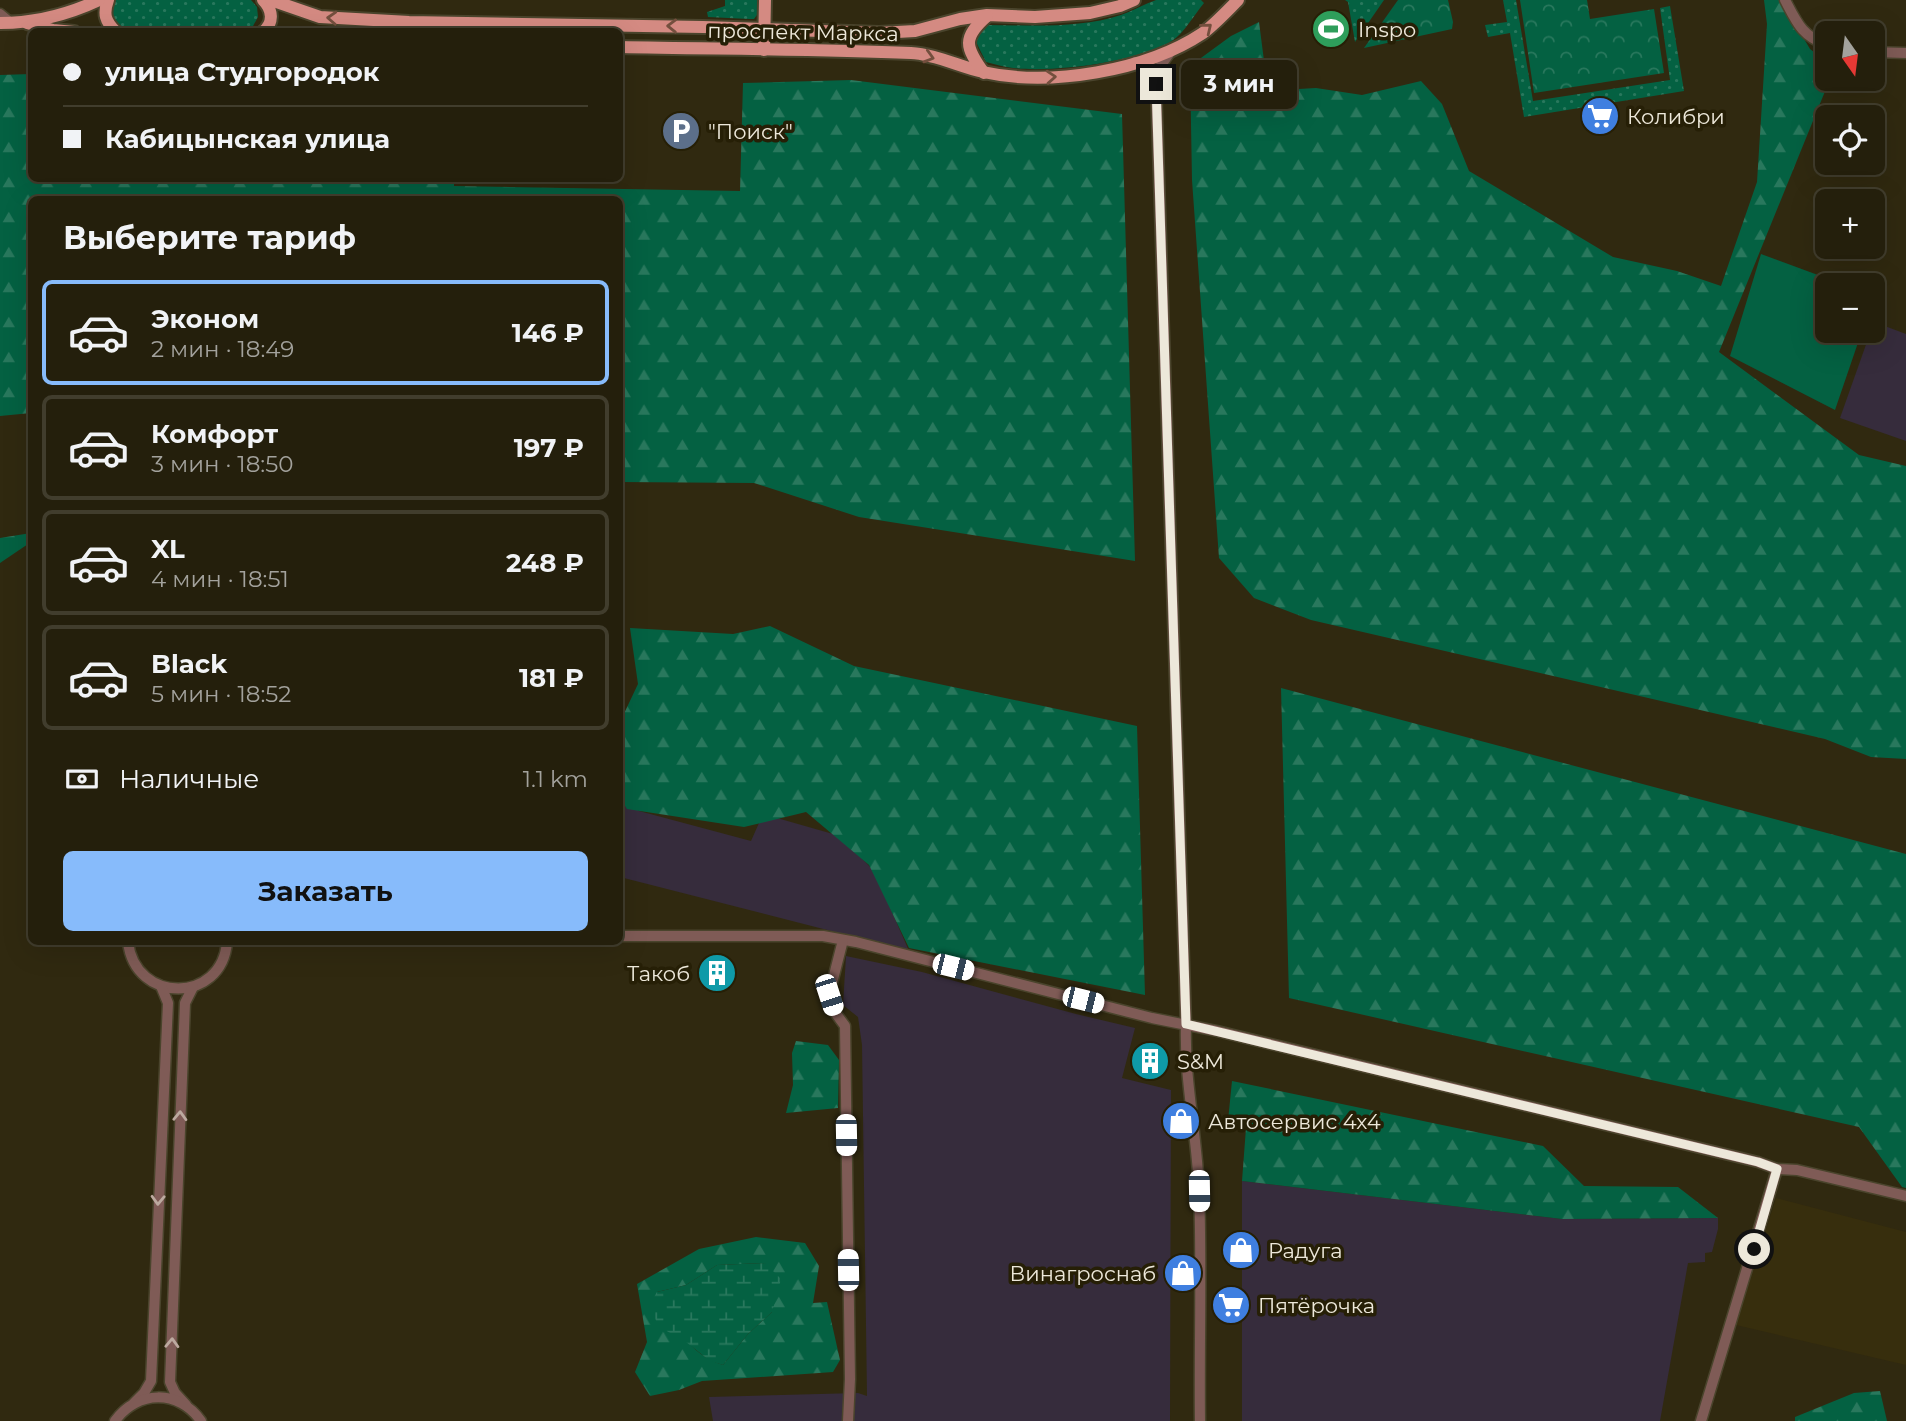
<!DOCTYPE html>
<html lang="ru">
<meta charset="utf-8">
<style>
body{margin:0;font-family:Montserrat,sans-serif;background:#302c1a;color:#f1f3f6;height:100vh;display:flex;flex-direction:column;font-size:26px;white-space:nowrap}
*{box-sizing:border-box;margin:0}
p{font-size:23px;color:#a3a29d}
.icon{flex:none;width:38px;height:38px;fill:none;stroke:currentColor;stroke-width:2;stroke-linecap:round;stroke-linejoin:round}
.map{position:relative;flex:1;overflow:hidden}
.drawer{position:absolute;left:28px;top:196px;width:595px;height:749px;display:flex;flex-direction:column;background:#241f0c;border-radius:10px;box-shadow:0 7px 28px #0002,0 0 0 2px #413d2d}
.drawer>*{flex:none}
.banner{position:absolute;left:28px;top:28px;width:595px;height:154px;border-radius:10px;box-shadow:0 7px 28px #0002,0 0 0 2px #413d2d;display:grid;align-content:center;height:154px;padding:0 35px;background:#241f0c}
.needle{width:46px;rotate:166deg}
.fabs{position:absolute;left:1815px;top:21px;display:grid;gap:14px}
.fabs a{display:grid;place-items:center;width:70px;height:70px;border-radius:10px;background:#241f0c;box-shadow:0 7px 28px #0002,0 0 0 2px #413d2d;font-size:35px}
.end{position:absolute;width:32px;height:32px;margin:-16px;border:9px solid #ede8da;background:#111;box-shadow:0 0 0 4px #111}
.from{border-radius:50%}
.bubble{position:absolute;height:49px;border-radius:10px;background:#241f0c;box-shadow:0 7px 28px #0002,0 0 0 2px #413d2d;font-size:23px;font-weight:700;line-height:49px;text-align:center}
.car{position:absolute;width:21px;height:42px;margin:-21px -10px;border-radius:9px;box-shadow:0 0 5px 2px #0007;background:linear-gradient(#fff 24%,#345 0 40%,#fff 0 76%,#345 0 86%,#fff 0)}
.banner b{display:flex;align-items:center;gap:24px;height:66px;font-size:26px}
.banner b+b{border-top:2px solid #413d2d}
.banner i{width:18px;height:18px;background:#f1f3f6}
ul{padding:0;list-style:none}
li{display:flex;align-items:center;gap:21px;height:105px;margin:0 14px 10px;padding:0 21px;border:4px solid #413d2d;border-radius:10px}
li div{flex:1}
li b{display:block;font-size:26px}
li em{font-style:normal;font-weight:700}
li.selected{border-color:#87bbfb}
li>.icon{width:63px;height:63px;stroke-width:1.5}
h2{padding:0 35px;font-size:32px;line-height:84px}
.pay{display:flex;align-items:center;gap:18px;height:77px;padding:0 35px;font-size:26px}
.pay p{margin-inline-start:auto}
.action{display:flex;gap:14px;margin-top:auto;padding:14px 35px}
.action a{flex:1;height:80px;border-radius:10px;background:#87bbfb;color:#111;font-size:28px;font-weight:700;line-height:80px;text-align:center}
.map>svg:first-child{display:block}
.built{fill:#372e0d}
.industrial{fill:#362c3c}
.grass{fill:url(#grass-dots)}
.forest{fill:url(#forest-firs);fill-rule:evenodd}
.wetland{fill:url(#wetland-marsh)}
.park{fill:url(#park-crowns)}
.garden{fill:#046142}
.lines{fill:none;stroke-linecap:round;stroke-linejoin:round}
.minor-casing{stroke:#4a442c;stroke-width:13}
.major-casing{stroke:#4a442c;stroke-width:16}
.minor{stroke:#7f5b56;stroke-width:10}
.major{stroke:#d48a82;stroke-width:12}
.oneway{stroke:#744f3e}
.oneway2{stroke:#bca99f}
.route{stroke:#ede8da;stroke-width:9}
.labels{text-anchor:middle;dominant-baseline:central;stroke-width:7;stroke-linejoin:round;paint-order:stroke}
.poi-label{font-size:21px;fill:#ede8da;stroke:#261f06;text-anchor:start}
.street-label{font-size:21px;fill:#ede8da;stroke:#261f06}
</style>
<div class="map">
<svg width="1906" height="1421" viewBox="0 0 1906 1421">
<defs>
<pattern id="grass-dots" width="8" height="8" patternUnits="userSpaceOnUse" patternTransform="scale(1.75)"><rect width="8" height="8" fill="#046142"/><path d="M2 2h.1M6 6h.1" fill="none" stroke="#29785d" stroke-width="1.8" stroke-linecap="round"/></pattern>
<pattern id="forest-firs" width="22" height="20" patternUnits="userSpaceOnUse" patternTransform="scale(1.75)"><rect width="22" height="20" fill="#046142"/><path d="M5 1l3.5 6h-7zM16 11l3.5 6h-7z" fill="#29785d"/></pattern>
<pattern id="wetland-marsh" width="20" height="14" patternUnits="userSpaceOnUse" patternTransform="scale(1.75)"><rect width="20" height="14" fill="#046142"/><path d="M1 5h8M5 5V1M11 12h8M15 12V8" fill="none" stroke="#29785d"/></pattern>
<pattern id="park-crowns" width="20" height="18" patternUnits="userSpaceOnUse" patternTransform="scale(1.75)"><rect width="20" height="18" fill="#046142"/><path d="M2 6a3 3 0 1 1 6 0M12 15a3 3 0 1 1 6 0" fill="none" stroke="#29785d"/></pattern>
</defs>
<rect width="100%" height="100%" fill="#302910"/>
<polygon class="built" points="1776,1198 1906,1232 1906,1365 1736,1325"/>
<g class="industrial">
<polygon points="1874,322 1906,334 1906,441 1840,418"/>
<polygon points="620,798 639,811 751,841 763,814 840,836 874,871 909,951 620,877"/>
<polygon points="846,956 922,972 1076,1014 1135,1028 1122,1078 1171,1090 1170,1421 713,1421 709,1397 858,1393 867,1396 862,1045 858,1017 843,1005"/>
<polygon points="1242,1181 1562,1219 1718,1218 1718,1229 1712,1252 1705,1253 1705,1262 1688,1263 1660,1421 1242,1421"/>
</g>
<g class="grass">
<polygon points="114,0 251,0 257,7 258,17 253,26 243,31 121,29 113,23 110,4"/>
<polygon points="725,0 758,0 757,15 754,19 749,19 708,17 707,12 725,6"/>
<path d="M1156,0H1201L1204,3C1194,15 1184,33 1172,41C1138,62 1053,73 1013,68C1004,67 995,64 986,62L976,42L979,30L986,25C1031,25 1078,29 1121,15C1133,11 1144,4 1156,0Z"/>
<polygon points="1345,0 1384,0 1355,42 1348,2"/>
<polygon points="1503,0 1516,0 1533,101 1670,80 1660,8 1670,6 1684,91 1524,117 1510,33 1488,37 1485,25 1507,22"/>
</g>
<g class="forest">
<polygon points="1764,0 1781,0 1810,49 1827,62 1827,79 1830,79 1719,352 1859,455 1906,466 1906,759 1871,757 1825,739 1311,620 1254,598 1219,558 1192,180 1190,66 1231,36 1259,22 1267,84 1281,90 1316,88 1362,95 1421,81 1442,104 1469,171 1613,257 1677,271 1721,286 1757,182 1767,24"/>
<polygon points="31,74 32,178 454,178 454,186 740,191 743,83 851,80 1122,114 1135,561 859,517 754,483 620,482 620,200 32,200 31,413 0,416 0,75"/>
<polygon points="31,533 31,542 0,563 0,538"/>
<polygon points="770,626 854,666 1137,726 1145,995 909,948 869,865 806,812 744,827 627,809 620,797 620,722 638,684 630,628 733,634"/>
<polygon points="1281,688 1906,854 1906,1188 1902,1187 1859,1127 1289,998"/>
<polygon points="796,1041 828,1045 839,1060 838,1108 786,1113 793,1085 792,1053"/>
<polygon points="1232,1081 1543,1146 1584,1186 1678,1187 1718,1218 1562,1219 1242,1181 1246,1128 1228,1121"/>
<path d="M756,1237L805,1243L819,1266L813,1303L827,1302L840,1360L833,1372L702,1381L679,1390L650,1396L635,1372L647,1342L637,1284L699,1249ZM765,1263L772,1312L748,1334L723,1365C688,1355 674,1322 657,1292L686,1285L717,1265Z"/>
<polygon points="1880,1391 1887,1421 1795,1421 1795,1417 1854,1393"/>
</g>
<polygon class="wetland" points="765,1263 781,1279 772,1312 748,1334 723,1365 710,1361 686,1342 658,1326 650,1304 657,1292 686,1285 717,1265"/>
<g class="park">
<polygon points="1398,0 1448,0 1453,22 1452,29 1364,48"/>
<polygon points="1520,0 1587,0 1590,19 1654,9 1664,73 1534,93"/>
</g>
<polygon class="garden" points="1761,254 1845,285 1827,285 1827,331 1862,331 1835,410 1730,356"/>
<g class="lines">
<defs>
<g id="minor">
<path d="M1785,0C1797,23 1802,36 1827,45"/>
<polyline points="0,14 11,23"/>
<path d="M1171,51L1161,65L1156,84L1186,1024C1184,1080 1197,1134 1199,1190C1202,1267 1199,1344 1200,1421"/>
<polyline points="1872,52 1906,53"/>
<polyline points="1135,62 1147,71 1156,84"/>
<polyline points="620,936 823,936 856,942 1152,1018 1217,1031 1758,1162 1777,1169 1797,1170 1906,1196"/>
<polyline points="843,940 829,995 834,1011 845,1026 850,1379 848,1421"/>
<path d="M128,942C135,1004 222,1004 227,942"/>
<polyline points="134,1403 144,1393 151,1381 168,1003 161,986"/>
<polyline points="186,1405 175,1393 170,1382 185,1003 193,987"/>
<path d="M115,1421C137,1390 179,1389 201,1421"/>
<polyline points="1701,1421 1777,1169"/>
</g>
<g id="major">
<path d="M108,0C103,14 105,21 116,32"/>
<path d="M263,0C273,10 274,23 263,32"/>
<polyline points="271,0 320,17 409,22 703,27 879,33 915,31 960,19 987,15 1035,17 1090,13 1120,6 1134,0"/>
<path d="M0,23C35,23 67,15 99,0"/>
<polyline points="27,23 53,30 74,32"/>
<path d="M620,47C717,49 814,49 911,53C935,54 960,67 983,72C1050,87 1146,71 1203,33C1215,24 1227,11 1238,0"/>
<polyline points="764,50 765,0"/>
<path d="M984,73C965,47 962,38 987,16"/>
</g>
</defs>
<use href="#minor" class="minor-casing"/>
<use href="#major" class="major-casing"/>
<use href="#minor" class="minor"/>
<use href="#major" class="major"/>
</g>
<defs><path id="oneway-chevron" d="M-2-3.5L2.5 0L-2 3.5" fill="none" stroke-width="1.6" stroke-linecap="round" stroke-linejoin="round" transform="scale(1.75)"/></defs>
<g class="oneway">
<use href="#oneway-chevron" transform="translate(332 18) rotate(-177)"/>
<use href="#oneway-chevron" transform="translate(672 26) rotate(-179)"/>
<use href="#oneway-chevron" transform="translate(1207 28) rotate(-39)"/>
<use href="#oneway-chevron" transform="translate(929 57) rotate(16)"/>
<use href="#oneway-chevron" transform="translate(1051 77) rotate(-4)"/>
</g>
<g class="oneway2">
<use href="#oneway-chevron" transform="translate(180 1116) rotate(-88)"/>
<use href="#oneway-chevron" transform="translate(158 1200) rotate(92)"/>
<use href="#oneway-chevron" transform="translate(172 1343) rotate(-88)"/>
</g>
<g class="lines">
<polyline class="route" points="1156,84 1186,1024 1758,1162 1777,1169 1754,1249"/>
</g>
<defs>
<symbol id="stadium-disc" viewBox="-11 -11 22 22"><circle r="9.5" fill="#2e9e5b" stroke="#261f06"/><path d="M0-5a6.5 5 0 1 0 0 10a6.5 5 0 1 0 0-10ZM-3.5-1.8h7v3.6h-7Z" fill="#fff"/></symbol>
<symbol id="supermarket-disc" viewBox="-11 -11 22 22"><circle r="9.5" fill="#3f7fe0" stroke="#261f06"/><path d="M-6-5.5h2.5l.6 2H6L4.5 2H-2.5L-4.4-4H-6ZM-1.5 3.2a1.3 1.3 0 1 0 .1 0ZM3 3.2a1.3 1.3 0 1 0 .1 0Z" fill="#fff"/></symbol>
<symbol id="parking-disc" viewBox="-11 -11 22 22"><circle r="9.5" fill="#5c6f8a" stroke="#261f06"/><path d="M-3.5-5.5H1a3.5 3.5 0 0 1 0 7H-1V5.5H-3.5ZM-1-3.4V-.6H.8a1.4 1.4 0 0 0 0-2.8Z" fill="#fff"/></symbol>
<symbol id="building-disc" viewBox="-11 -11 22 22"><circle r="9.5" fill="#0f9aa8" stroke="#261f06"/><path d="M-4-6H4V6H1V3H-1V6H-4ZM-2.5-4.3h1.7v1.8h-1.7ZM.8-4.3h1.7v1.8H.8ZM-2.5-1h1.7V.8h-1.7ZM.8-1h1.7V.8H.8Z" fill="#fff"/></symbol>
<symbol id="shop-disc" viewBox="-11 -11 22 22"><circle r="9.5" fill="#3f7fe0" stroke="#261f06"/><path d="M-5-2.5h2.3a2.7 3.5 0 0 1 5.4 0H5L5.5 6h-11ZM-1.5-2.5h3a1.5 2.3 0 0 0-3 0Z" fill="#fff"/></symbol>
</defs>
<g fill-rule="evenodd">
<use href="#stadium-disc" x="1309" y="7" width="44" height="44"/>
<use href="#supermarket-disc" x="1578" y="94" width="44" height="44"/>
<use href="#parking-disc" x="659" y="109" width="44" height="44"/>
<use href="#building-disc" x="695" y="951" width="44" height="44"/>
<use href="#building-disc" x="1128" y="1039" width="44" height="44"/>
<use href="#shop-disc" x="1159" y="1099" width="44" height="44"/>
<use href="#shop-disc" x="1219" y="1228" width="44" height="44"/>
<use href="#shop-disc" x="1161" y="1251" width="44" height="44"/>
<use href="#supermarket-disc" x="1209" y="1283" width="44" height="44"/>
</g>
<g class="labels">
<g class="poi-label">
<text x="1358" y="29">Inspo</text>
<text x="1627" y="116">Колибри</text>
<text x="708" y="131">"Поиск"</text>
<text x="690" y="973" text-anchor="end">Такоб</text>
<text x="1177" y="1061">S&amp;M</text>
<text x="1208" y="1121">Автосервис 4х4</text>
<text x="1268" y="1250">Радуга</text>
<text x="1156" y="1273" text-anchor="end">Винагроснаб</text>
<text x="1258" y="1305">Пятёрочка</text>
</g>
<g class="street-label">
<text transform="translate(803 32) rotate(1)">проспект Маркса</text>
</g>
</g>
</svg>
<div class="fabs">
<a><svg class="needle" viewBox="-14 -14 28 28"><path d="M0-13l5 13h-10z" fill="#e53935"/><path d="M0 13l5-13h-10z" fill="#a3a29d"/></svg></a>
<a><svg class="icon" aria-label="locate" viewBox="0 0 24 24"><circle cx="12" cy="12" r="6"/><path d="M12 2v4M12 18v4M2 12h4M18 12h4"/></svg></a>
<a>+</a>
<a>−</a>
</div>
<i class="end from" style="left:1754px;top:1249px"></i>
<i class="end" style="left:1156px;top:84px"></i>
<div class="bubble" style="left:1181px;top:60px;width:116px">3 мин</div>
<i class="car" style="left:953px;top:967px;rotate:104deg"></i>
<i class="car" style="left:829px;top:995px;rotate:162deg"></i>
<i class="car" style="left:1083px;top:1000px;rotate:104deg"></i>
<i class="car" style="left:846px;top:1135px;rotate:179deg"></i>
<i class="car" style="left:1199px;top:1191px;rotate:179deg"></i>
<i class="car" style="left:848px;top:1270px;rotate:359deg"></i>
<div class="banner">
<b><i class="from"></i>улица Студгородок</b>
<b><i></i>Кабицынская улица</b>
</div>
<section class="drawer">
<h2>Выберите тариф</h2>
<ul>
<li class="selected"><svg class="icon" aria-label="car" viewBox="0 0 24 24"><path d="M5 17H2v-5l4-1 3-4h7l3 4 3 1v5h-3M9 17h6M6 11h13"/><circle cx="7" cy="17" r="2"/><circle cx="17" cy="17" r="2"/></svg><div><b>Эконом</b><p>2 мин · 18:49</p></div><em>146 ₽</em></li>
<li><svg class="icon" aria-label="car" viewBox="0 0 24 24"><path d="M5 17H2v-5l4-1 3-4h7l3 4 3 1v5h-3M9 17h6M6 11h13"/><circle cx="7" cy="17" r="2"/><circle cx="17" cy="17" r="2"/></svg><div><b>Комфорт</b><p>3 мин · 18:50</p></div><em>197 ₽</em></li>
<li><svg class="icon" aria-label="car" viewBox="0 0 24 24"><path d="M5 17H2v-5l4-1 3-4h7l3 4 3 1v5h-3M9 17h6M6 11h13"/><circle cx="7" cy="17" r="2"/><circle cx="17" cy="17" r="2"/></svg><div><b>XL</b><p>4 мин · 18:51</p></div><em>248 ₽</em></li>
<li><svg class="icon" aria-label="car" viewBox="0 0 24 24"><path d="M5 17H2v-5l4-1 3-4h7l3 4 3 1v5h-3M9 17h6M6 11h13"/><circle cx="7" cy="17" r="2"/><circle cx="17" cy="17" r="2"/></svg><div><b>Black</b><p>5 мин · 18:52</p></div><em>181 ₽</em></li>
</ul>
<div class="pay"><svg class="icon" aria-label="cash" viewBox="0 0 24 24"><path d="M3 7h18v10H3z"/><circle cx="12" cy="12" r="2"/></svg>Наличные<p>1.1 km</p></div>
<div class="action"><a>Заказать</a></div>
</section>
</div>
